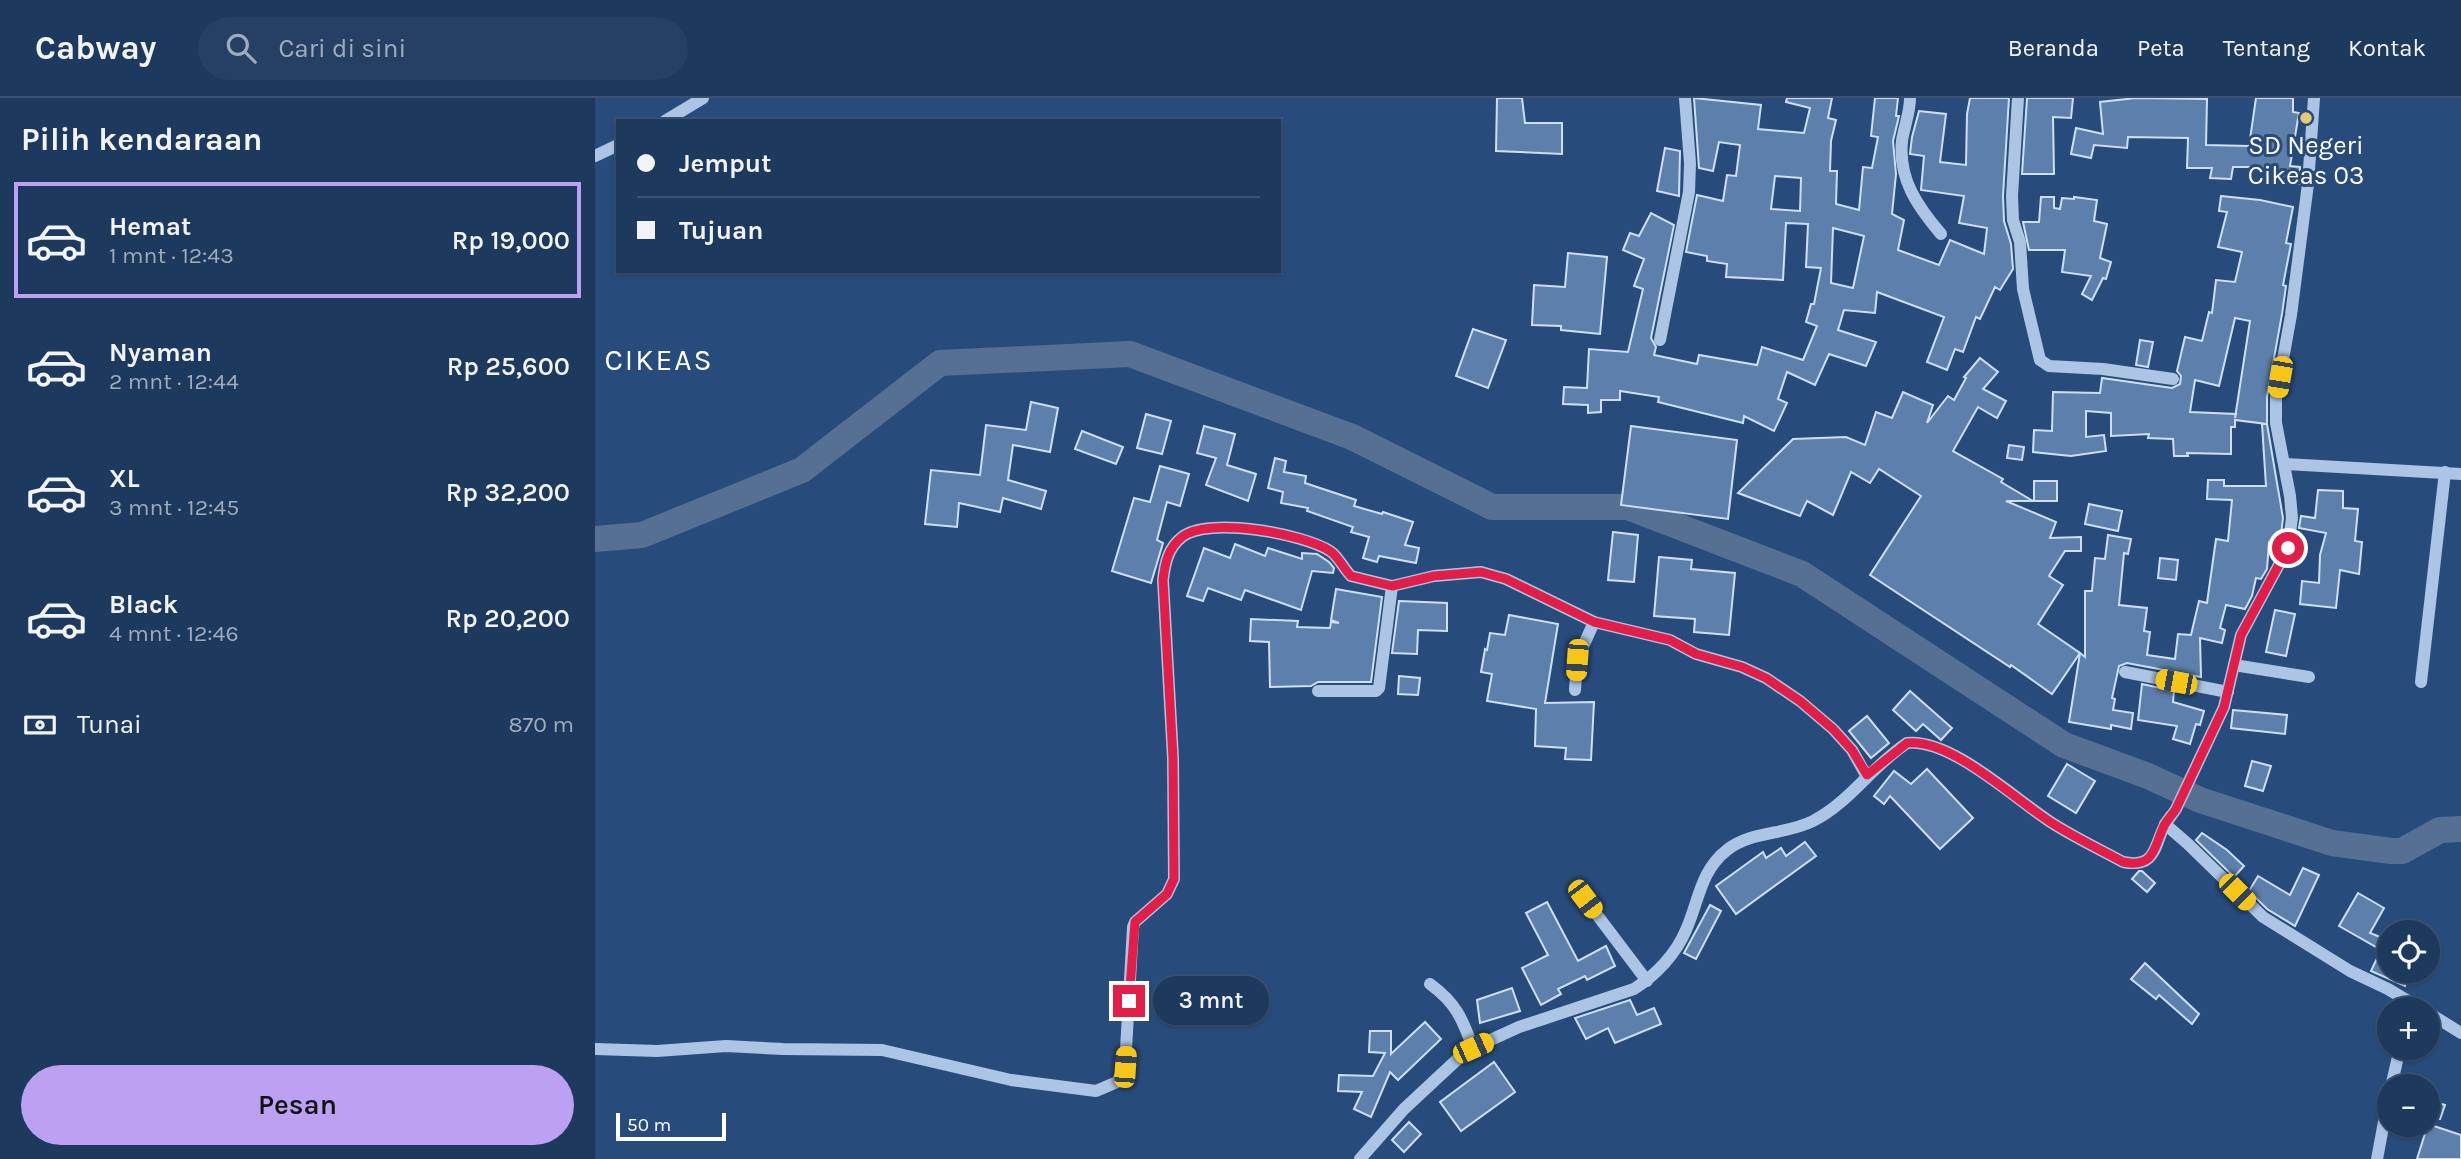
<!DOCTYPE html>
<html lang="id">
<meta charset="utf-8">
<style>
body{margin:0;font-family:Karla,sans-serif;background:#254063;color:#f1f3f6;height:100vh;display:flex;flex-direction:column;font-size:26px;white-space:nowrap}
*{box-sizing:border-box;margin:0}
p{font-size:23px;color:#a0acbc}
.icon{flex:none;width:38px;height:38px;fill:none;stroke:currentColor;stroke-width:2;stroke-linecap:round;stroke-linejoin:round}
.map{position:relative;flex:1;overflow:hidden}
.sheet{display:flex;flex-direction:column;background:#1d395d;width:595px}
.sheet>*{flex:none}
.guide{position:absolute;left:21px;top:21px;width:665px;height:154px;border-radius:0px;box-shadow:0 2px 5px #0004,0 0 0 2px #3b5372;display:grid;align-content:center;height:154px;padding:0 21px;background:#1d395d}
.fabs{position:absolute;left:1782px;top:822px;display:grid;gap:14px}
.fabs a{display:grid;place-items:center;width:63px;height:63px;border-radius:50%;background:#1d395d;box-shadow:0 2px 5px #0004,0 0 0 2px #3b5372;font-size:35px}
.scale{position:absolute;left:21px;bottom:18px;width:110px;box-sizing:border-box;padding-left:7px;border:4px solid #fff;border-top:0;font-size:19px;line-height:24px;white-space:nowrap;color:#fff;-webkit-text-stroke:5px #274c7c;paint-order:stroke}
.end{position:absolute;width:32px;height:32px;margin:-16px;border:9px solid #e11d48;background:#fff;box-shadow:0 0 0 4px #fff}
.from{border-radius:50%}
.bubble{position:absolute;height:49px;border-radius:24px;background:#1d395d;box-shadow:0 2px 5px #0004,0 0 0 2px #3b5372;font-size:23px;font-weight:600;line-height:49px;text-align:center}
.car{position:absolute;width:21px;height:42px;margin:-21px -10px;border-radius:9px;box-shadow:0 0 5px 2px #0007;background:linear-gradient(#f5c518 24%,#345 0 40%,#f5c518 0 76%,#345 0 86%,#f5c518 0)}
.guide b{display:flex;align-items:center;gap:24px;height:66px;font-size:26px}
.guide b+b{border-top:2px solid #3b5372}
.guide i{width:18px;height:18px;background:#f1f3f6}
ul{padding:0;list-style:none}
li{display:flex;align-items:center;gap:21px;height:116px;margin:0 14px 10px;padding:0 7px;border:4px solid transparent;border-radius:0px}
li div{flex:1}
li b{display:block;font-size:26px}
li em{font-style:normal;font-weight:600}
li.on{border-color:#bca0f2}
li>.icon{width:63px;height:63px;stroke-width:1.5}
h2{padding:0 21px;font-size:32px;line-height:84px}
.pay{display:flex;align-items:center;gap:18px;height:77px;padding:0 21px;font-size:26px}
.pay p{margin-inline-start:auto}
.cta{display:flex;gap:14px;margin-top:auto;padding:14px 21px}
.cta a{flex:1;height:80px;border-radius:42px;background:#bca0f2;color:#111;font-size:28px;font-weight:600;line-height:80px;text-align:center}
header{display:flex;align-items:center;gap:42px;box-sizing:border-box;height:98px;padding:0 35px;background:#1d395d;border-bottom:2px solid #3b5372}
header strong{font-size:33px}
nav{display:flex;gap:38px;margin-inline-start:auto;font-size:24px}
.search{width:490px;height:63px;background:#254063;display:flex;align-items:center;gap:18px;box-sizing:border-box;padding:0 24px;border-radius:38px;color:#a0acbc;font-size:26px}
main{display:flex;flex:1;min-height:0}
.map>svg:first-child{display:block}
.lines{fill:none;stroke-linecap:round;stroke-linejoin:round}
.river{stroke:#557093;stroke-width:26}
.building{fill:#5c7fab;stroke:#cedff4;stroke-width:2;fill-rule:evenodd}
.minor{stroke:#acc5e4;stroke-width:12}
.route{stroke:#e11d48;stroke-width:9}
.poi-dot{fill:#ecc872;stroke:#274c7c;stroke-width:2.5}
.labels{text-anchor:middle;dominant-baseline:central;stroke-width:6;stroke-linejoin:round;paint-order:stroke}
.poi-label{font-size:26px;fill:#fff;stroke:#274c7c}
.quarter-label{font-size:30px;letter-spacing:2px;fill:#fff;stroke:#274c7c}
</style>
<header>
<strong>Cabway</strong>
<div class="search"><svg class="icon" aria-label="search" viewBox="0 0 24 24"><circle cx="10" cy="10" r="6"/><path d="M15 15l6 6"/></svg>Cari di sini</div>
<nav><a>Beranda</a><a>Peta</a><a>Tentang</a><a>Kontak</a></nav>
</header>
<main>
<section class="sheet">
<h2>Pilih kendaraan</h2>
<ul>
<li class="on"><svg class="icon" aria-label="car" viewBox="0 0 24 24"><path d="M5 17H2v-5l4-1 3-4h7l3 4 3 1v5h-3M9 17h6M6 11h13"/><circle cx="7" cy="17" r="2"/><circle cx="17" cy="17" r="2"/></svg><div><b>Hemat</b><p>1 mnt · 12:43</p></div><em>Rp 19,000</em></li>
<li><svg class="icon" aria-label="car" viewBox="0 0 24 24"><path d="M5 17H2v-5l4-1 3-4h7l3 4 3 1v5h-3M9 17h6M6 11h13"/><circle cx="7" cy="17" r="2"/><circle cx="17" cy="17" r="2"/></svg><div><b>Nyaman</b><p>2 mnt · 12:44</p></div><em>Rp 25,600</em></li>
<li><svg class="icon" aria-label="car" viewBox="0 0 24 24"><path d="M5 17H2v-5l4-1 3-4h7l3 4 3 1v5h-3M9 17h6M6 11h13"/><circle cx="7" cy="17" r="2"/><circle cx="17" cy="17" r="2"/></svg><div><b>XL</b><p>3 mnt · 12:45</p></div><em>Rp 32,200</em></li>
<li><svg class="icon" aria-label="car" viewBox="0 0 24 24"><path d="M5 17H2v-5l4-1 3-4h7l3 4 3 1v5h-3M9 17h6M6 11h13"/><circle cx="7" cy="17" r="2"/><circle cx="17" cy="17" r="2"/></svg><div><b>Black</b><p>4 mnt · 12:46</p></div><em>Rp 20,200</em></li>
</ul>
<div class="pay"><svg class="icon" aria-label="cash" viewBox="0 0 24 24"><path d="M3 7h18v10H3z"/><circle cx="12" cy="12" r="2"/></svg>Tunai<p>870 m</p></div>
<div class="cta"><a>Pesan</a></div>
</section>
<div class="map">
<svg width="1866" height="1061" viewBox="0 0 1866 1061">
<rect width="100%" height="100%" fill="#274c7c"/>
<g class="lines">
<polyline class="river" points="0,441 47,437 207,372 345,265 535,256 757,339 897,409 1033,409 1207,476 1469,647 1553,678 1605,702 1737,745 1796,753 1807,753 1845,732 1866,731"/>
</g>
<g class="building">
<polygon points="902,0 927,0 930,25 967,25 967,56 901,53"/>
<path d="M1099,0L1166,7L1163,31L1209,35L1215,10L1191,4L1192,0H1237L1233,20L1241,22L1236,43L1235,73H1242L1241,106L1264,112L1268,69L1277,70L1283,39L1276,38L1280,0H1303L1301,18H1304L1298,43L1301,76L1297,116L1309,122L1303,152L1344,167L1355,142L1389,156L1392,130L1364,125L1369,98L1326,92L1329,58L1315,56L1317,39L1324,13L1351,16L1345,64L1371,67L1372,16L1375,0H1414L1408,98L1409,123L1416,146L1418,171L1405,192L1400,189L1385,221L1381,219L1368,254L1360,251L1352,272L1332,264L1349,219L1282,194L1280,215L1249,212L1243,232L1281,244L1271,268L1234,256L1220,287L1192,274L1183,301L1192,305L1179,333L1149,318L1148,325L1063,304L1064,299L1025,293V302H1006V314L993,315V307L968,306L969,289L992,290L994,251L1033,254L1048,191L1039,188L1049,161L1028,152L1035,135L1044,138L1056,115L1079,127L1056,240L1061,249L1059,257L1102,266L1104,257L1162,267L1167,249L1208,262L1222,228L1211,224L1216,206H1219L1226,170L1211,169L1213,126L1191,125L1188,182L1131,179L1132,166L1112,163V158L1091,154L1102,97L1128,103L1132,77L1141,78L1145,47L1124,44L1118,73L1104,70ZM1180,78L1206,80L1205,113L1176,111ZM1238,130L1269,138L1258,190L1236,185Z"/>
<polygon points="1432,0 1478,0 1476,20 1458,19 1459,76 1427,76"/>
<polygon points="1541,0 1612,1 1611,47 1654,48 1661,0 1698,0 1698,14 1704,15 1695,68 1705,69 1704,86 1680,84 1682,69 1638,69 1636,81 1615,80 1617,70 1592,70 1593,40 1533,39 1532,50 1499,47 1496,60 1476,56 1481,30 1508,36 1505,4"/>
<polygon points="1070,50 1085,53 1084,98 1062,93"/>
<path d="M1626,98L1665,102L1698,109L1691,145L1696,146L1688,187L1691,188L1687,216L1672,299V326L1640,322V329H1636V356L1592,355L1593,358H1579L1578,341L1553,340L1554,336L1516,338V315L1491,313V339L1509,337L1511,353L1476,358L1438,354L1439,332L1457,333L1458,294L1505,295L1507,280L1577,290L1585,286L1586,278L1582,273L1590,239L1607,243L1614,214L1617,215L1621,182L1640,184L1647,154L1623,149L1632,114L1624,113ZM1640,220L1655,223L1640,320L1641,316L1595,314L1600,282L1624,288Z"/>
<polygon points="1446,99 1459,99 1459,110 1465,111 1467,100 1479,101 1479,99 1502,102 1499,123 1512,126 1505,160 1516,164 1511,181 1508,180 1497,202 1487,196 1496,178 1467,174 1470,152 1434,152 1428,124 1444,124"/>
<polygon points="973,155 1012,159 1005,236 966,232 966,228 937,227 939,187 970,189"/>
<polygon points="878,231 911,242 893,290 861,278"/>
<polygon points="1545,242 1558,244 1553,269 1541,267"/>
<polygon points="1385,260 1403,274 1388,291 1411,303 1402,320 1383,309 1358,353 1408,381 1406,384 1438,403 1411,403 1461,424 1455,440 1486,439 1486,453 1470,453 1454,478 1468,487 1443,526 1485,555 1457,596 1416,567 1415,569 1275,477 1326,398 1284,371 1275,385 1256,374 1238,417 1212,403 1205,418 1143,395 1198,341 1251,339 1270,347 1281,314 1297,320 1308,294 1338,307 1332,325 1353,298 1359,302 1371,280 1369,279"/>
<polygon points="436,304 463,310 455,354 418,347 413,382 451,393 446,411 408,400 405,414 364,405 362,429 330,426 336,372 385,377 391,327 431,332"/>
<polygon points="551,316 576,323 567,356 542,350"/>
<polygon points="1667,326 1672,326 1688,420 1685,444 1674,444 1672,471 1666,481 1661,480 1657,498 1650,511 1631,507 1625,530 1630,532 1627,545 1605,540 1606,579 1532,565 1524,568 1517,600 1520,601 1518,612 1538,615 1536,631 1516,627 1516,631 1474,624 1485,555 1490,559 1490,493 1497,493 1500,460 1510,461 1513,437 1536,441 1533,456 1529,455 1524,507 1552,510 1549,533 1555,534 1552,557 1580,561 1583,536 1596,537 1604,503 1612,505 1621,441 1633,443 1637,402 1612,401 1613,382 1629,382 1629,388 1671,388"/>
<polygon points="609,328 640,336 632,367 661,376 653,403 611,387 621,360 602,355"/>
<polygon points="1036,328 1142,342 1133,421 1026,407"/>
<polygon points="487,333 528,349 521,366 480,351"/>
<polygon points="1414,347 1429,349 1427,362 1412,360"/>
<polygon points="680,360 691,363 689,374 711,378 710,385 761,402 759,408 787,416 788,414 818,424 810,447 824,450 821,465 784,458 782,464 768,460 774,439 756,434 758,429 712,413 713,410 686,405 688,394 673,390"/>
<polygon points="565,368 594,376 585,408 572,404 562,442 568,445 556,485 517,473 539,400 555,404"/>
<rect x="1439" y="383" width="23" height="20"/>
<polygon points="1723,392 1748,393 1748,410 1763,411 1760,443 1767,444 1764,476 1745,472 1741,510 1705,506 1707,483 1724,485 1725,457 1731,435 1704,430 1706,418 1720,420"/>
<polygon points="1494,406 1527,413 1523,433 1490,426"/>
<polygon points="1018,434 1043,437 1039,484 1013,482"/>
<polygon points="640,446 670,458 673,450 707,461 707,455 722,456 734,464 739,470 738,475 717,473 706,512 650,492 646,502 613,490 608,503 592,498 609,450 635,460"/>
<polygon points="1064,459 1097,462 1096,471 1140,475 1134,537 1099,534 1100,521 1059,518"/>
<polygon points="1565,460 1583,462 1581,482 1563,480"/>
<polygon points="741,491 787,499 776,584 723,584 716,588 675,589 674,544 655,543 656,521 703,523 702,529 735,530 736,524 744,525 736,522"/>
<polygon points="804,503 852,505 852,533 823,532 822,556 797,555"/>
<polygon points="1680,512 1700,516 1691,558 1671,554"/>
<polygon points="914,517 963,526 950,605 999,604 996,662 970,661 971,650 940,648 941,611 892,603 897,576 886,574 890,551 892,552 895,535 910,537"/>
<polygon points="804,578 825,580 823,597 803,596"/>
<polygon points="1547,586 1579,593 1578,604 1609,613 1605,627 1601,626 1595,646 1578,641 1582,628 1543,622"/>
<polygon points="1315,593 1357,630 1346,642 1328,626 1321,633 1298,612"/>
<polygon points="1638,612 1692,617 1690,636 1636,630"/>
<polygon points="1272,618 1294,645 1276,660 1254,633"/>
<polygon points="1657,663 1676,668 1668,693 1650,688"/>
<polygon points="1472,666 1500,683 1481,715 1453,698"/>
<polygon points="1332,671 1378,720 1345,751 1295,698 1289,706 1279,698 1299,673 1316,686"/>
<polygon points="1607,735 1632,752 1649,768 1639,779 1601,742"/>
<polygon points="1210,744 1221,758 1141,816 1121,788 1168,754 1171,760 1186,750 1191,758"/>
<polygon points="1708,770 1724,777 1700,828 1672,811 1654,793 1663,778 1695,797"/>
<polygon points="1544,773 1547,773 1560,785 1552,794 1537,781"/>
<polygon points="1763,795 1789,810 1775,835 1790,841 1794,833 1794,873 1815,873 1810,888 1776,873 1786,852 1744,828"/>
<polygon points="952,804 983,863 1011,848 1020,868 992,882 990,878 963,891 966,896 946,907 927,870 953,857 931,815"/>
<polygon points="1115,807 1126,813 1101,861 1089,855"/>
<polygon points="1550,865 1604,916 1597,926 1564,897 1561,901 1536,881"/>
<polygon points="917,890 925,913 885,925 882,902"/>
<polygon points="1035,902 1042,917 1059,910 1066,926 1020,945 1013,930 991,941 980,920"/>
<polygon points="830,924 846,941 803,982 795,974 776,1019 759,1011 767,994 743,993 744,977 778,978 790,955 774,954 775,933 796,933 796,956"/>
<polygon points="899,964 920,994 866,1033 845,1004"/>
<polygon points="1832,1002 1850,1007 1845,1021 1832,1017"/>
<polygon points="814,1024 826,1036 809,1054 797,1042"/>
<polygon points="1833,1026 1866,1037 1866,1061 1822,1061"/>
</g>
<g class="lines">
<g class="minor">
<path d="M1315,0C1315,15 1309,29 1307,43C1303,81 1323,109 1346,136"/>
<polyline points="1423,0 1417,98 1418,122 1425,144 1428,191 1445,262 1454,268 1508,271 1578,281"/>
<polyline points="70,23 108,0"/>
<polyline points="0,58 23,47"/>
<polyline points="1065,242 1094,94 1095,65 1090,0"/>
<polyline points="1689,366 1866,376"/>
<polyline points="1639,567 1714,579"/>
<polyline points="1530,574 1633,594"/>
<polyline points="1826,584 1850,374"/>
<polyline points="980,592 982,562 999,524"/>
<polyline points="723,593 781,593 784,590 797,488"/>
<polyline points="1570,726 1593,746 1668,819 1755,873 1793,891 1828,912"/>
<polyline points="990,801 1052,883"/>
<path d="M835,886C861,905 867,920 878,950"/>
<polyline points="1832,914 1866,935"/>
<path d="M0,951L62,953L131,948L188,951L287,952L416,982L501,993L522,984L530,969L538,829L540,824L572,796L579,781L578,660L568,482C570,465 573,450 587,439C613,418 709,436 735,453C744,459 748,470 756,478L797,488L839,478L886,474L911,481L999,524L1075,542L1101,556L1147,569L1171,580L1205,603L1238,631L1257,652L1271,677"/>
<polyline points="1796,989 1805,950"/>
<path d="M765,1061L809,1011L867,957L878,950L924,929L1039,891C1061,877 1081,856 1091,832C1104,803 1105,773 1132,752C1155,733 1191,737 1218,723C1254,705 1277,668 1312,645C1356,640 1420,701 1457,725C1479,739 1504,751 1528,764C1563,771 1559,745 1571,725C1574,720 1578,716 1581,711L1629,609L1646,537L1693,450L1697,420L1695,398L1681,325V300L1696,217L1713,86L1719,0"/>
<polyline points="1782,1061 1794,997"/>
</g>
</g>
<g class="lines">
<path class="route" d="M534,903L540,824L572,796L579,781L578,660L568,482C570,465 573,450 587,439C613,418 709,436 735,453C744,459 748,470 756,478L797,488L839,478L886,474L911,481L999,524L1075,542L1101,556L1147,569L1171,580L1205,603L1238,631L1257,652L1272,677L1312,645C1356,640 1419,701 1457,725C1479,739 1504,751 1528,764C1562,771 1559,746 1570,726C1573,721 1578,716 1581,711L1629,609L1646,537L1693,450"/>
</g>
<circle class="poi-dot" cx="1711" cy="20" r="7"/>
<g class="labels">
<g class="poi-label">
<text x="1711" y="47">SD Negeri<tspan x="1711" dy="30">Cikeas 03</tspan></text>
</g>
<g class="quarter-label">
<text x="64" y="262">CIKEAS</text>
</g>
</g>
</svg>
<div class="fabs">
<a><svg class="icon" aria-label="locate" viewBox="0 0 24 24"><circle cx="12" cy="12" r="6"/><path d="M12 2v4M12 18v4M2 12h4M18 12h4"/></svg></a>
<a>+</a>
<a>−</a>
</div>
<div class="scale">50 m</div>
<i class="end from" style="left:1693px;top:450px"></i>
<i class="end" style="left:534px;top:903px"></i>
<div class="bubble" style="left:558px;top:878px;width:116px">3 mnt</div>
<i class="car" style="left:1685px;top:279px;rotate:190deg"></i>
<i class="car" style="left:982px;top:562px;rotate:184deg"></i>
<i class="car" style="left:1581px;top:584px;rotate:281deg"></i>
<i class="car" style="left:1642px;top:794px;rotate:135deg"></i>
<i class="car" style="left:990px;top:801px;rotate:143deg"></i>
<i class="car" style="left:878px;top:950px;rotate:66deg"></i>
<i class="car" style="left:530px;top:969px;rotate:4deg"></i>
<div class="guide">
<b><i class="from"></i>Jemput</b>
<b><i></i>Tujuan</b>
</div>
</div>
</main>
